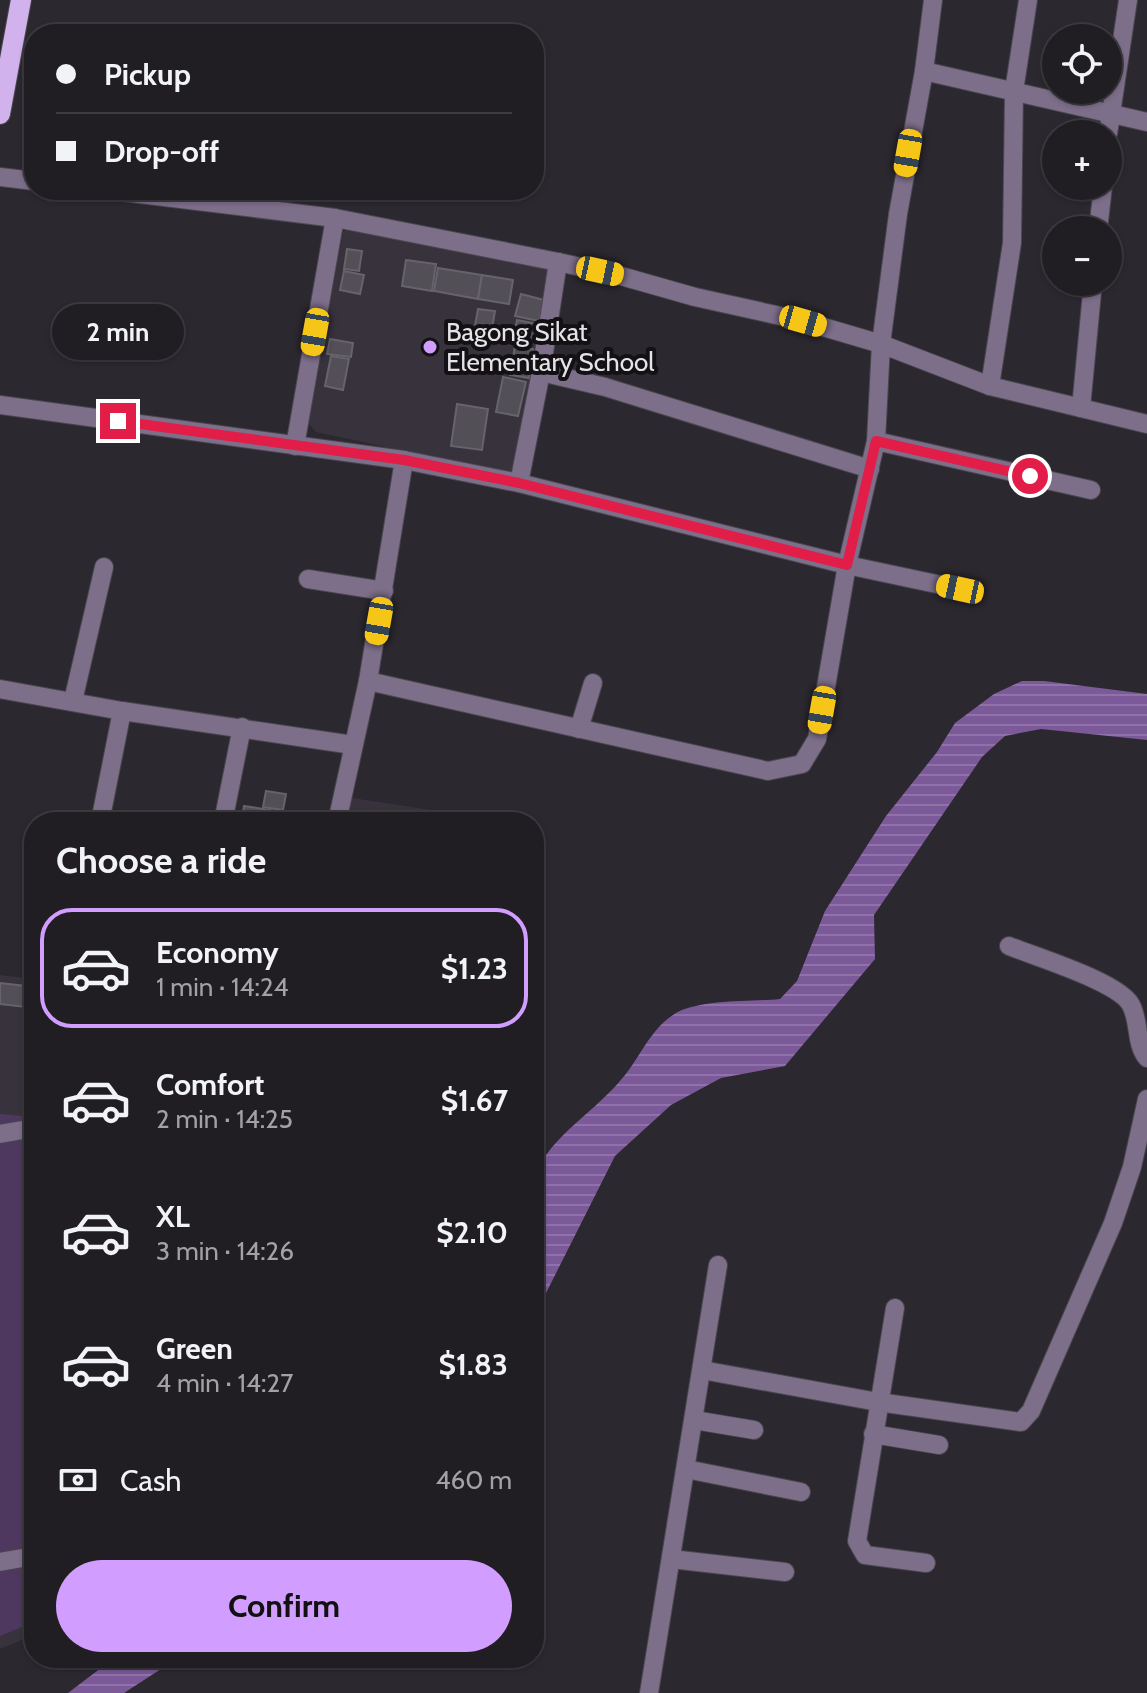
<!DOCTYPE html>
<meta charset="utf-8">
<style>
body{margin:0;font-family:Cabin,sans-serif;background:#28272b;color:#f1f3f6;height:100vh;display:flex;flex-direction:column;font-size:30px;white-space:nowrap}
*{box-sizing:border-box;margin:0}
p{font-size:26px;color:#a2a2a6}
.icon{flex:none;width:44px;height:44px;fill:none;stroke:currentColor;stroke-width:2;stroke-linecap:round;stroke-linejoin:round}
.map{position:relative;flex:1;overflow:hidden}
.sheet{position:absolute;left:24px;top:812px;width:520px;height:856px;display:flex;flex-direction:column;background:#201e23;border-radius:32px;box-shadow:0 2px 6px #0004,0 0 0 2px #3d3c41}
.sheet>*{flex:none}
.banner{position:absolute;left:24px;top:24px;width:520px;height:176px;border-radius:32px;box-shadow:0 2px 6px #0004,0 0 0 2px #3d3c41;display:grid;align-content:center;height:176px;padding:0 32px;background:#201e23}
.tools{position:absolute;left:1042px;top:24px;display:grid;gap:16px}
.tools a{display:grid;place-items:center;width:80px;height:80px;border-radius:50%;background:#201e23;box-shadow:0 2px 6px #0004,0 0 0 2px #3d3c41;font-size:40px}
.end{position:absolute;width:36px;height:36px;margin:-18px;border:10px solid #e11d48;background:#fff;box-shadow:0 0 0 4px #fff}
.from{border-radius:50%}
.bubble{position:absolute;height:56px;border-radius:28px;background:#201e23;box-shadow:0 2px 6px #0004,0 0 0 2px #3d3c41;font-size:26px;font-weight:700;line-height:56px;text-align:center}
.car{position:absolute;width:24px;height:48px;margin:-24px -12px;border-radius:10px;box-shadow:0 0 6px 2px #0007;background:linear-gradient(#f5c518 24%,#345 0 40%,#f5c518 0 76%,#345 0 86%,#f5c518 0)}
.banner b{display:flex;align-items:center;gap:28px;height:76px;font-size:30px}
.banner b+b{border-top:2px solid #3d3c41}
.banner i{width:20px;height:20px;background:#f1f3f6}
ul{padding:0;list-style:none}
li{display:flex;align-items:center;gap:24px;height:120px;margin:0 16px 12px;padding:0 16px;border:4px solid transparent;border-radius:32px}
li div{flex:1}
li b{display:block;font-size:30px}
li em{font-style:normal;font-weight:700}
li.current{border-color:#d19dfe}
li>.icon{width:72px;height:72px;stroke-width:1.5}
h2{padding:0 32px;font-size:36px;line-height:96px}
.pay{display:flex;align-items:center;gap:20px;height:88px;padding:0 32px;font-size:30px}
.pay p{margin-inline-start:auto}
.cta{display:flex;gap:16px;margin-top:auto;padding:16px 32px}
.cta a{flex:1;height:92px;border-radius:48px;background:#d19dfe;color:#111;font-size:32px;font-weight:700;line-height:92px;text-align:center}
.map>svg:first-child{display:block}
.built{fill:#38323d}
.pitch{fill:#4e3860}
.water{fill:url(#water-rules)}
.building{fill:#534f57;stroke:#67636b;stroke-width:2}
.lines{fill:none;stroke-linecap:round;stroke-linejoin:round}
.minor-casing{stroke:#49464c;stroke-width:20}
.major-casing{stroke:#49464c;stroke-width:22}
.minor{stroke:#7d6e8a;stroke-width:18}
.major{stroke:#d1b2ed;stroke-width:20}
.route{stroke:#e11d48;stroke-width:10}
.poi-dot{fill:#d19dfe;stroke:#131114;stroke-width:3}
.labels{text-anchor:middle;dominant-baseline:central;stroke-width:8;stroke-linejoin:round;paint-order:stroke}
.poi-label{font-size:26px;fill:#e5e3e7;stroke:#131114;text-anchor:start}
</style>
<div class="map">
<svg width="1147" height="1693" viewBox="0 0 1147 1693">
<defs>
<pattern id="water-rules" width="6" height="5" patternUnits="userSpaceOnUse" patternTransform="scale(2)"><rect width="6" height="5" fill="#7c5a9a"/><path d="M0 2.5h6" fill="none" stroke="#8e72a8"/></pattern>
</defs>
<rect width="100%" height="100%" fill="#2b282f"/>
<g class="built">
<polygon points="350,227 549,265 552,272 515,469 508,473 316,432 308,423 343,232"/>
<polygon points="352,798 511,822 348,822"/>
<polygon points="0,975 34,979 34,1635 0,1649"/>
</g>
<polygon class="pitch" points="0,1114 34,1117 34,1622 0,1636"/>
<g class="water">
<path d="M1022,681H1044L1147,694V740L1041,729L1005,736L982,757L874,915L875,959L785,1066L721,1078L671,1105L615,1156L544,1297L534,1310V1176C552,1134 597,1111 625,1075C641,1055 652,1027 676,1013C702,999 750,1002 780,999L797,981L825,911L886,816L937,752L955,723L994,694Z"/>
<polygon points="114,1658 178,1658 124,1693 68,1693"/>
</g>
<g class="building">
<polygon points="347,249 362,251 359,271 344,269"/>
<polygon points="406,260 436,264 432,291 402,286"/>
<polygon points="438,268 482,275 478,299 434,291"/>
<polygon points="344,271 364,275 360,294 340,290"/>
<polygon points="482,275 513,280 509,304 478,299"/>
<polygon points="521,294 544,300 539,321 515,316"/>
<polygon points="478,309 495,311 491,334 474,331"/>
<polygon points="517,320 538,324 534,341 514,337"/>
<polygon points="330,339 353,343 351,357 327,354"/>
<polygon points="515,346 533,349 529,378 510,375"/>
<polygon points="331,356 349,359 343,390 325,386"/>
<polygon points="503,377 526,382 518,416 496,412"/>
<polygon points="457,404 488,409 482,450 451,446"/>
<polygon points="266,791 286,794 283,810 263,807"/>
<polygon points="244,806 283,812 281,822 237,822 239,812 243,812"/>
<polygon points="0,983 34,987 34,1008 0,1004"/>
</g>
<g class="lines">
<defs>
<g id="minor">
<polyline points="924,71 1147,122"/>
<polyline points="1108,134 1128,0"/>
<polyline points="0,177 34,181"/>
<polyline points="107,190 335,218 558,262 621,276 695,297 803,321 881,344 990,386 1147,424"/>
<polyline points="1098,230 1103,186"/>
<polyline points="541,372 605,387 870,469"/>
<polyline points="990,386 1012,243 1014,91 1028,0"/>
<polyline points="0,405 404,460 519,483 847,565 960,589"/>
<polyline points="1081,408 1093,282"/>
<polyline points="876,441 1091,490"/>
<polyline points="295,446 335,218"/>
<polyline points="519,483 541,372 558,262"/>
<polyline points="308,579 384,591"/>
<polyline points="368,681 768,771 802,764 817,739 847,565 876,441 881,344 898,214 924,71 933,0"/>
<polyline points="0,689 122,711 353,745"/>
<polyline points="73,701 104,567"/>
<polyline points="579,729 593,683"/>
<polyline points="100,822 122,711"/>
<polyline points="223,822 242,727"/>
<polyline points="337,822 368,681 404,460"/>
<path d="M1009,946C1036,957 1119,982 1131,1005C1140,1022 1135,1043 1147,1058"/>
<polyline points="0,1134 34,1128"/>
<polyline points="895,1308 857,1541 865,1555 926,1563"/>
<polyline points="702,1370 878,1402 1021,1422 1031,1411 1113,1223 1132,1167 1147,1099"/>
<polyline points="694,1420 754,1430"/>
<polyline points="873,1434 939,1445"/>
<polyline points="686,1469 801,1492"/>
<polyline points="671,1559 785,1572"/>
<polyline points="0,1562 34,1556"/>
<polyline points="649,1693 718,1265"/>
</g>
<polyline id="major" points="0,114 21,0"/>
</defs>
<use href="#minor" class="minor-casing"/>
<use href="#major" class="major-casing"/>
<use href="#minor" class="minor"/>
<use href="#major" class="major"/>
</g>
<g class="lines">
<polyline class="route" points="118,421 404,460 519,483 847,565 876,441 1030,476"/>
</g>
<circle class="poi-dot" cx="430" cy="347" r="8"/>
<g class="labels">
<g class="poi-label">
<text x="446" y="332">Bagong Sikat<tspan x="446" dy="30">Elementary School</tspan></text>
</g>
</g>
</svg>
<div class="tools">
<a><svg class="icon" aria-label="locate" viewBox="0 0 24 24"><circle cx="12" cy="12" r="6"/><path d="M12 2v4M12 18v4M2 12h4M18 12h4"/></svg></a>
<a>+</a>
<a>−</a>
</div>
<i class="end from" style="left:1030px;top:476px"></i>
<i class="end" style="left:118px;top:421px"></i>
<div class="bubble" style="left:52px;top:304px;width:132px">2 min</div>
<i class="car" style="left:908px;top:153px;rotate:190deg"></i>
<i class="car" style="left:600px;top:271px;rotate:102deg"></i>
<i class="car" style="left:803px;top:321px;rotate:106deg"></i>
<i class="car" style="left:315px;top:332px;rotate:190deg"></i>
<i class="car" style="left:960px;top:589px;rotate:282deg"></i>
<i class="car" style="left:379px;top:621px;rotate:190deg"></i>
<i class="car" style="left:822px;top:710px;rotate:190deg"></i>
<div class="banner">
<b><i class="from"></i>Pickup</b>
<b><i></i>Drop-off</b>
</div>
<section class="sheet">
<h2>Choose a ride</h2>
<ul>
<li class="current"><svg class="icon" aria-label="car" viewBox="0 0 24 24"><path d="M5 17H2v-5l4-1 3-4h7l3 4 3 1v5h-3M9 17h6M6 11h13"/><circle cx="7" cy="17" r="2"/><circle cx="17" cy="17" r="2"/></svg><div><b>Economy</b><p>1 min · 14:24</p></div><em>$1.23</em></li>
<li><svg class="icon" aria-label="car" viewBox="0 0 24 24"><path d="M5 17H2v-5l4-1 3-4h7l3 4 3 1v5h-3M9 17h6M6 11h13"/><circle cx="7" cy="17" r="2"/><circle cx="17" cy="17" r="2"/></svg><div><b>Comfort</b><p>2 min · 14:25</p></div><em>$1.67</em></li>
<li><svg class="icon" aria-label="car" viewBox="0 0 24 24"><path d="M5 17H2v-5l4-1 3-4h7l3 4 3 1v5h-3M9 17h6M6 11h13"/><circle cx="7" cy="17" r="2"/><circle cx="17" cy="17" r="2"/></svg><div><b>XL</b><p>3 min · 14:26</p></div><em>$2.10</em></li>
<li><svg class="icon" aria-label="car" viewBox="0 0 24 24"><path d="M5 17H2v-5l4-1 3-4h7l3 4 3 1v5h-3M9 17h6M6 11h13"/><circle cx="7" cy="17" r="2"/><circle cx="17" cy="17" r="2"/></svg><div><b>Green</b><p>4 min · 14:27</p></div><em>$1.83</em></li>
</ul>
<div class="pay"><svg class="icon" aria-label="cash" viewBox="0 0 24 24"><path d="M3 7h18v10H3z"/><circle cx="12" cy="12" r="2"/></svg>Cash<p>460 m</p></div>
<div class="cta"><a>Confirm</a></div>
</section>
</div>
